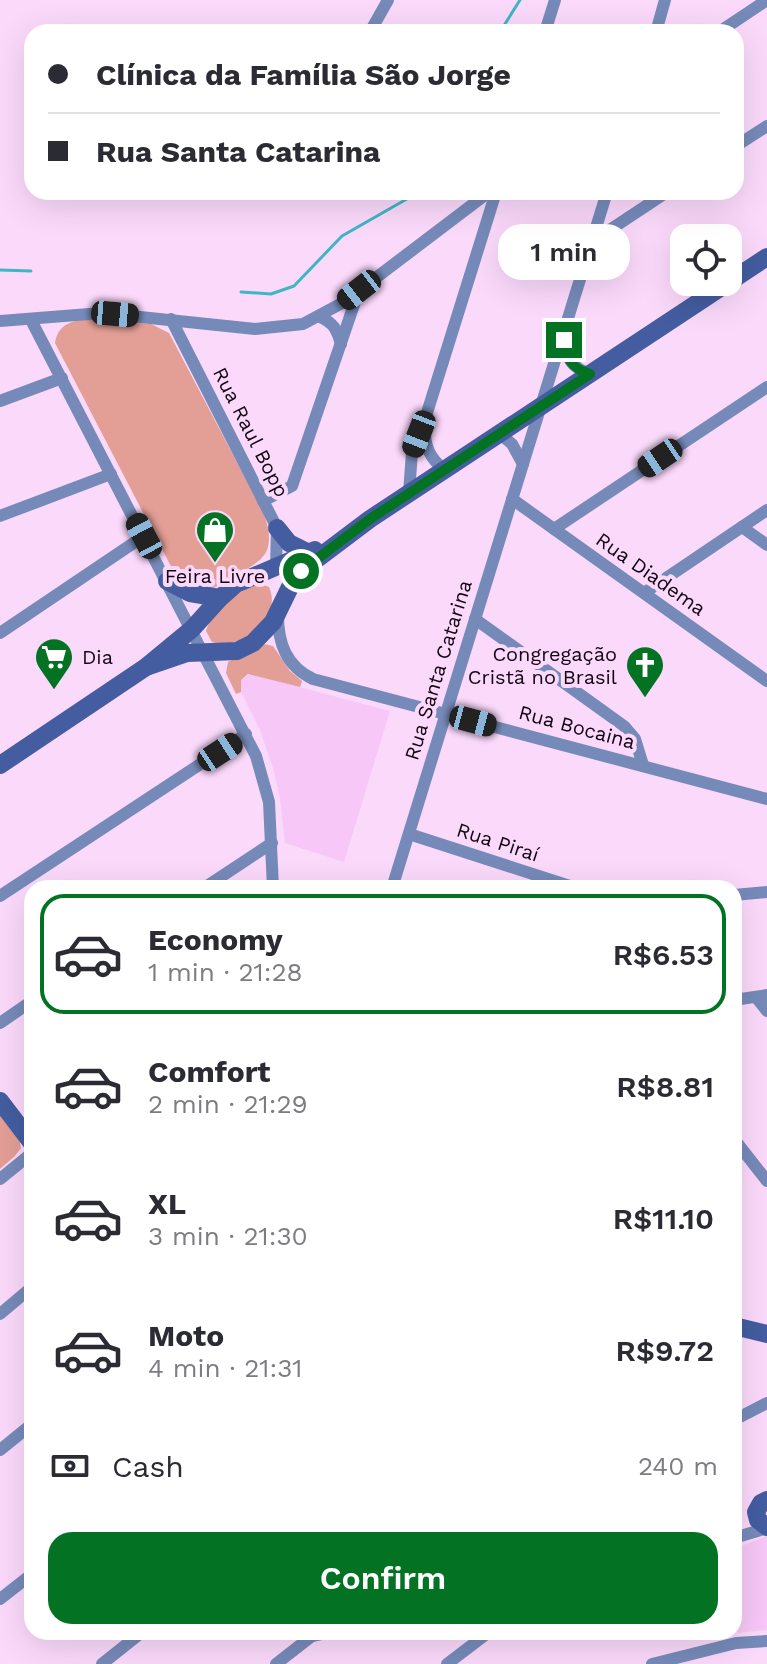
<!DOCTYPE html>
<meta charset="utf-8">
<style>
body{margin:0;font-family:"Work Sans",sans-serif;background:#f2f2f3;color:#2b2b33;height:100vh;display:flex;flex-direction:column;font-size:30px;white-space:nowrap}
*{box-sizing:border-box;margin:0}
p{font-size:26px;color:#7c7c81}
.icon{flex:none;width:44px;height:44px;fill:none;stroke:currentColor;stroke-width:2;stroke-linecap:round;stroke-linejoin:round}
.map{position:relative;flex:1;overflow:hidden}
.details{position:absolute;left:24px;top:880px;width:718px;height:760px;display:flex;flex-direction:column;background:#fff;border-radius:24px;box-shadow:0 8px 32px #0002}
.details>*{flex:none}
.hud{position:absolute;left:24px;top:24px;width:720px;height:176px;border-radius:24px;box-shadow:0 8px 32px #0002;display:grid;align-content:center;height:176px;padding:0 24px;background:#fff}
.tools{position:absolute;left:670px;top:224px;display:grid;gap:16px}
.tools a{display:grid;place-items:center;width:72px;height:72px;border-radius:16px;background:#fff;box-shadow:0 8px 32px #0002;font-size:40px}
.end{position:absolute;width:36px;height:36px;margin:-18px;border:10px solid #047223;background:#fff;box-shadow:0 0 0 4px #fff}
.from{border-radius:50%}
.bubble{position:absolute;height:56px;border-radius:24px;background:#fff;box-shadow:0 8px 32px #0002;font-size:26px;font-weight:600;line-height:56px;text-align:center}
.car{position:absolute;width:24px;height:48px;margin:-24px -12px;border-radius:10px;box-shadow:0 0 6px 2px #0007;background:linear-gradient(#222 24%,#8ab4d8 0 40%,#222 0 76%,#8ab4d8 0 86%,#222 0)}
.hud b{display:flex;align-items:center;gap:28px;height:76px;font-size:30px}
.hud b+b{border-top:2px solid #e1e1e2}
.hud i{width:20px;height:20px;background:#2b2b33}
ul{padding:14px 0 0;list-style:none}
li{display:flex;align-items:center;gap:24px;height:120px;margin:0 16px 12px;padding:0 8px;border:4px solid transparent;border-radius:24px}
li div{flex:1}
li b{display:block;font-size:30px}
li em{font-style:normal;font-weight:600}
li.active{border-color:#047223}
li>.icon{width:72px;height:72px;stroke-width:1.5}
.pay{display:flex;align-items:center;gap:20px;height:88px;padding:0 24px;font-size:30px}
.pay p{margin-inline-start:auto}
.button{display:flex;gap:16px;margin-top:auto;padding:16px 24px}
.button a{flex:1;height:92px;border-radius:24px;background:#047223;color:#fff;font-size:32px;font-weight:600;line-height:92px;text-align:center}
.map>svg:first-child{display:block}
.built{fill:#f7c7f7}
.green{fill:#e39e96}
.lines{fill:none;stroke-linecap:round;stroke-linejoin:round}
.stream{stroke:#3eb6c4;stroke-width:3}
.street{stroke:#768ab9;stroke-width:12}
.secondary{stroke:#435da0;stroke-width:18}
.route{stroke:#047223;stroke-width:10}
.labels{text-anchor:middle;dominant-baseline:central;stroke-width:8;stroke-linejoin:round;paint-order:stroke}
.street-label{font-size:20px;fill:#130613;stroke:#fbd9fb}
.poi-label{font-size:20px;fill:#130613;stroke:#fbd9fb}
</style>
<div class="map">
<svg width="767" height="1664" viewBox="0 0 767 1664">
<rect width="100%" height="100%" fill="#fbd9fb"/>
<g class="built">
<polygon points="250,674 390,711 344,862 285,843 280,798 273,768 260,730 240,690 241,680"/>
<polygon points="767,1536 767,1630 738,1633 734,1615 734,1549"/>
</g>
<g class="green">
<path d="M84,319L151,324L169,333L262,510C267,522 271,534 268,547C265,558 255,564 247,569C220,587 203,600 175,574L55,343C58,326 68,322 84,319Z"/>
<path d="M259,583L269,587C283,618 242,651 212,642L206,631C212,609 239,591 259,583Z"/>
<polygon points="264,644 273,646 290,671 302,681 300,687 248,674 241,680 241,692 236,694 226,673 228,662"/>
<polygon points="0,1113 19,1138 21,1148 15,1156 0,1169"/>
</g>
<g class="lines">
<g class="stream">
<polyline points="500,32 520,0"/>
<polyline points="0,270 31,271"/>
<polyline points="241,292 271,294 294,286 342,236 419,192"/>
</g>
<g class="street">
<polyline points="370,32 388,0"/>
<polyline points="545,32 555,0"/>
<polyline points="656,32 665,0"/>
<polyline points="719,32 767,0"/>
<polyline points="736,146 767,126"/>
<polyline points="593,241 667,192"/>
<path d="M320,317C334,323 337,330 341,344"/>
<polyline points="171,319 277,528 276,568"/>
<polyline points="31,320 256,756 269,802 273,888"/>
<polyline points="0,321 102,313 255,329 303,324 344,302 489,192"/>
<path d="M564,343C567,360 573,368 590,374"/>
<polyline points="0,401 62,378"/>
<path d="M425,427C424,446 430,459 445,470"/>
<polyline points="500,434 512,444 523,464"/>
<polyline points="409,493 412,452 426,416 496,192"/>
<polyline points="512,499 767,681"/>
<polyline points="263,501 292,486 359,290"/>
<polyline points="0,516 111,474"/>
<polyline points="742,527 767,545"/>
<polyline points="554,529 767,387"/>
<polyline points="644,593 767,510"/>
<path d="M278,615C278,643 286,666 313,679L767,799"/>
<polyline points="475,619 624,726 635,739 643,765"/>
<polyline points="0,633 144,536"/>
<polyline points="409,834 576,888"/>
<polyline points="204,888 272,843"/>
<polyline points="392,888 607,192"/>
<polyline points="734,895 767,892"/>
<polyline points="0,896 246,734"/>
<polyline points="756,997 767,1011"/>
<polyline points="734,1000 767,995"/>
<polyline points="0,1023 32,1001"/>
<polyline points="734,1139 767,1181"/>
<polyline points="0,1179 32,1153"/>
<polyline points="0,1314 32,1287"/>
<polyline points="734,1420 767,1403"/>
<polyline points="0,1450 32,1424"/>
<polyline points="734,1538 767,1528"/>
<polyline points="0,1599 32,1574"/>
<polyline points="313,1636 332,1632"/>
<polyline points="102,1664 142,1632"/>
<polyline points="276,1664 317,1632"/>
<polyline points="447,1664 489,1632"/>
<polyline points="652,1664 736,1643 767,1641"/>
</g>
<g class="secondary">
<polyline points="277,528 289,543 309,553"/>
<polyline points="167,581 190,593 220,598"/>
<polyline points="146,667 187,653 237,651 253,643 273,622 291,585 301,571 370,519 767,257"/>
<polyline points="0,765 146,667 192,629 220,598 236,584 315,550"/>
<polyline points="0,1101 32,1143"/>
<polyline points="734,1326 767,1334"/>
<polyline points="767,1500 761,1503 756,1512 758,1520 767,1527"/>
</g>
</g>
<g class="lines">
<path class="route" d="M301,571L370,519L590,374C571,368 566,358 564,340"/>
</g>
<defs>
<symbol id="shop-pin" viewBox="-11 -11 22 30"><path d="M0 17L-7.5 6A9.5 9.5 0 1 1 7.5 6Z" fill="#047223" stroke="#fbd9fb"/><path d="M-5-2.5h2.3a2.7 3.5 0 0 1 5.4 0H5L5.5 6h-11ZM-1.5-2.5h3a1.5 2.3 0 0 0-3 0Z" fill="#fff"/></symbol>
<symbol id="supermarket-pin" viewBox="-11 -11 22 30"><path d="M0 17L-7.5 6A9.5 9.5 0 1 1 7.5 6Z" fill="#047223" stroke="#fbd9fb"/><path d="M-6-5.5h2.5l.6 2H6L4.5 2H-2.5L-4.4-4H-6ZM-1.5 3.2a1.3 1.3 0 1 0 .1 0ZM3 3.2a1.3 1.3 0 1 0 .1 0Z" fill="#fff"/></symbol>
<symbol id="church-pin" viewBox="-11 -11 22 30"><path d="M0 17L-7.5 6A9.5 9.5 0 1 1 7.5 6Z" fill="#047223" stroke="#fbd9fb"/><path d="M-1.2-6h2.4v3.5h3.3v2.4h-3.3V6h-2.4V-.1h-3.3v-2.4h3.3Z" fill="#fff"/></symbol>
</defs>
<g fill-rule="evenodd">
<use href="#shop-pin" x="193" y="508" width="44" height="60"/>
<use href="#supermarket-pin" x="32" y="635" width="44" height="60"/>
<use href="#church-pin" x="623" y="643" width="44" height="60"/>
</g>
<g class="labels">
<g class="street-label">
<text transform="translate(251 432) rotate(63)">Rua Raul Bopp</text>
<text transform="translate(651 574) rotate(35)">Rua Diadema</text>
<text transform="translate(438 670) rotate(-73)">Rua Santa Catarina</text>
<text transform="translate(577 727) rotate(15)">Rua Bocaina</text>
<text transform="translate(498 842) rotate(18)">Rua Piraí</text>
</g>
<g class="poi-label">
<text x="215" y="576">Feira Livre</text>
<text x="617" y="654" text-anchor="end">Congregação<tspan x="617" dy="23">Cristã no Brasil</tspan></text>
<text x="82" y="657" text-anchor="start">Dia</text>
</g>
</g>
</svg>
<div class="tools">
<a><svg class="icon" aria-label="locate" viewBox="0 0 24 24"><circle cx="12" cy="12" r="6"/><path d="M12 2v4M12 18v4M2 12h4M18 12h4"/></svg></a>
</div>
<i class="end from" style="left:301px;top:571px"></i>
<i class="end" style="left:564px;top:340px"></i>
<div class="bubble" style="left:498px;top:224px;width:132px">1 min</div>
<i class="car" style="left:359px;top:290px;rotate:232deg"></i>
<i class="car" style="left:115px;top:314px;rotate:95deg"></i>
<i class="car" style="left:419px;top:434px;rotate:201deg"></i>
<i class="car" style="left:660px;top:458px;rotate:236deg"></i>
<i class="car" style="left:144px;top:536px;rotate:332deg"></i>
<i class="car" style="left:473px;top:721px;rotate:105deg"></i>
<i class="car" style="left:220px;top:752px;rotate:57deg"></i>
<div class="hud">
<b><i class="from"></i>Clínica da Família São Jorge</b>
<b><i></i>Rua Santa Catarina</b>
</div>
<section class="details">
<ul>
<li class="active"><svg class="icon" aria-label="car" viewBox="0 0 24 24"><path d="M5 17H2v-5l4-1 3-4h7l3 4 3 1v5h-3M9 17h6M6 11h13"/><circle cx="7" cy="17" r="2"/><circle cx="17" cy="17" r="2"/></svg><div><b>Economy</b><p>1 min · 21:28</p></div><em>R$6.53</em></li>
<li><svg class="icon" aria-label="car" viewBox="0 0 24 24"><path d="M5 17H2v-5l4-1 3-4h7l3 4 3 1v5h-3M9 17h6M6 11h13"/><circle cx="7" cy="17" r="2"/><circle cx="17" cy="17" r="2"/></svg><div><b>Comfort</b><p>2 min · 21:29</p></div><em>R$8.81</em></li>
<li><svg class="icon" aria-label="car" viewBox="0 0 24 24"><path d="M5 17H2v-5l4-1 3-4h7l3 4 3 1v5h-3M9 17h6M6 11h13"/><circle cx="7" cy="17" r="2"/><circle cx="17" cy="17" r="2"/></svg><div><b>XL</b><p>3 min · 21:30</p></div><em>R$11.10</em></li>
<li><svg class="icon" aria-label="car" viewBox="0 0 24 24"><path d="M5 17H2v-5l4-1 3-4h7l3 4 3 1v5h-3M9 17h6M6 11h13"/><circle cx="7" cy="17" r="2"/><circle cx="17" cy="17" r="2"/></svg><div><b>Moto</b><p>4 min · 21:31</p></div><em>R$9.72</em></li>
</ul>
<div class="pay"><svg class="icon" aria-label="cash" viewBox="0 0 24 24"><path d="M3 7h18v10H3z"/><circle cx="12" cy="12" r="2"/></svg>Cash<p>240 m</p></div>
<div class="button"><a>Confirm</a></div>
</section>
</div>
